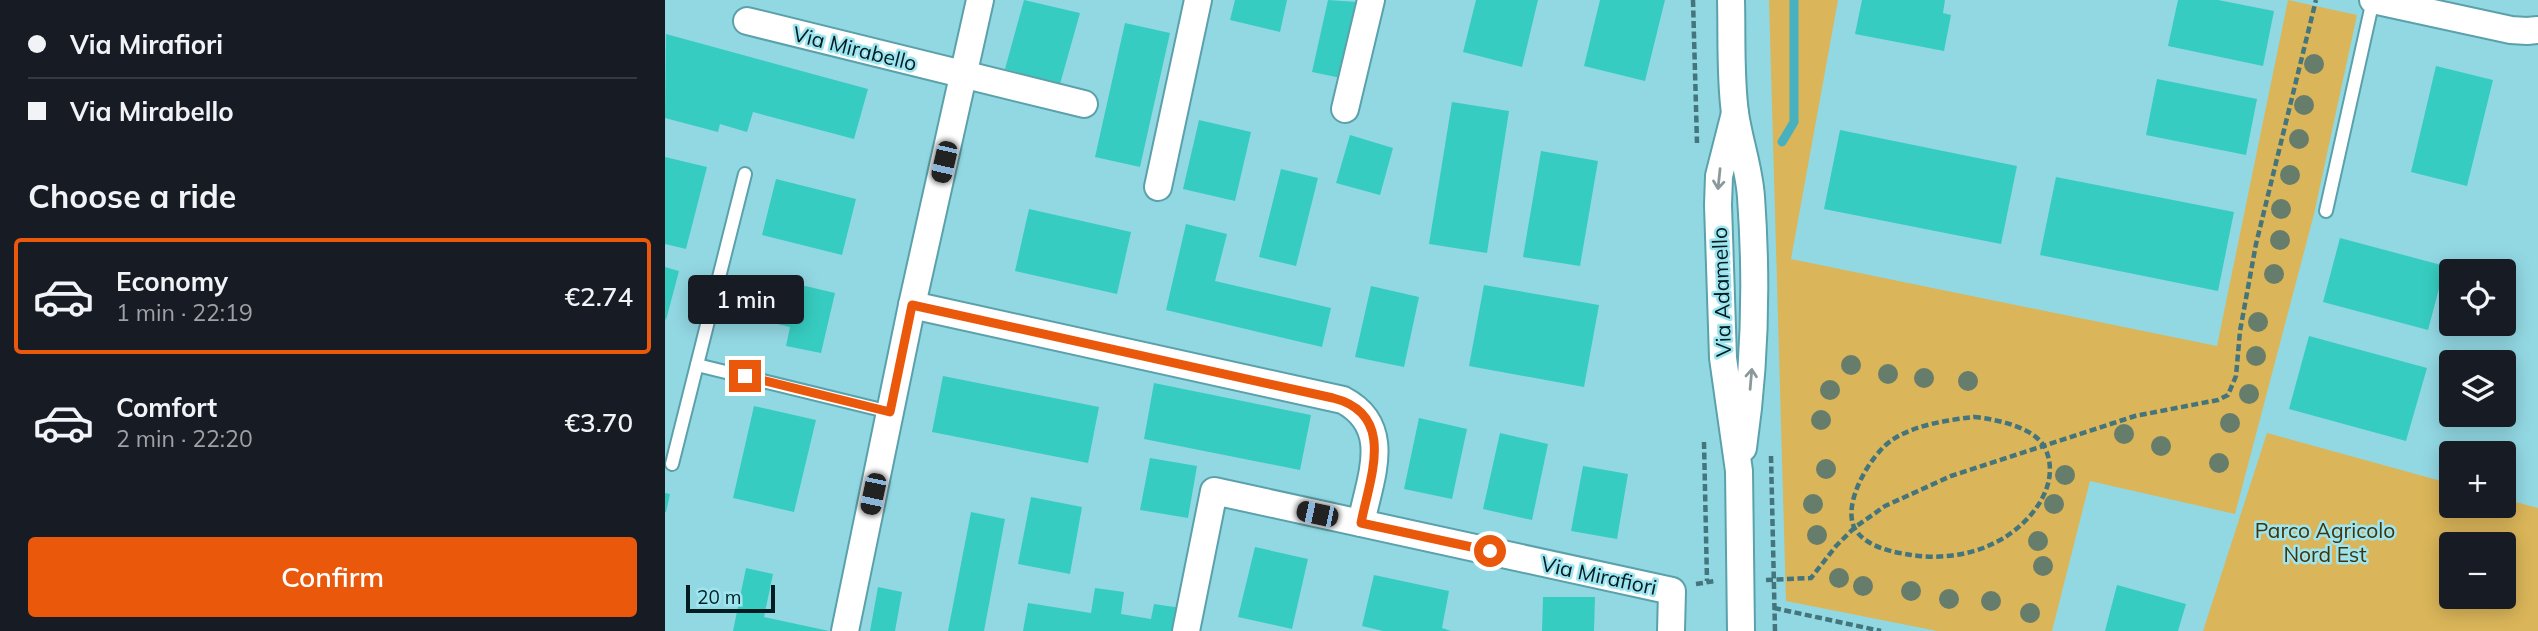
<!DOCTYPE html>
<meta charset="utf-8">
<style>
body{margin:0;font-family:Mulish,sans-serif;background:#20242c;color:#f1f3f6;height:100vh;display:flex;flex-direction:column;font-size:26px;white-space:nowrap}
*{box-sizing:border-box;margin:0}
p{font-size:23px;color:#9ea1a6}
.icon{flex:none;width:38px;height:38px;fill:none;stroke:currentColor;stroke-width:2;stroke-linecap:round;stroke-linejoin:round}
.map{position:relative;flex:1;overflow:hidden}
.sheet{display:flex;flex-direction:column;background:#171b24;width:665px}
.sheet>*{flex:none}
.top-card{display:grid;align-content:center;height:154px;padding:0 28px;background:#171b24}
.tools{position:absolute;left:1774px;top:259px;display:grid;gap:14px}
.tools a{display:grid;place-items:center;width:77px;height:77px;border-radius:7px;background:#171b24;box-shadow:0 4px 18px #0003;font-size:35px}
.scale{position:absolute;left:21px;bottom:18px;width:89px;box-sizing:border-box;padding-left:7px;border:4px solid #001d21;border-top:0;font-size:19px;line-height:24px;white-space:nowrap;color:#001d21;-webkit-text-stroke:5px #9ee5f0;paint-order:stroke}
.end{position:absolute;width:32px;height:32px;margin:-16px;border:9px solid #ea580c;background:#fff;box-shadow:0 0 0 4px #fff}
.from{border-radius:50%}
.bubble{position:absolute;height:49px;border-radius:7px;background:#171b24;box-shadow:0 4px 18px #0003;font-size:23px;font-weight:600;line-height:49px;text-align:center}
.car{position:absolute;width:21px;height:42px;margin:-21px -10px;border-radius:9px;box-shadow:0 0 5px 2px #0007;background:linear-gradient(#222 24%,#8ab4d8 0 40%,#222 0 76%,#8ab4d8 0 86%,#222 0)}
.top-card b{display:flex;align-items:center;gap:24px;height:66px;font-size:26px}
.top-card b+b{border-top:2px solid #363941}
.top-card i{width:18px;height:18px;background:#f1f3f6}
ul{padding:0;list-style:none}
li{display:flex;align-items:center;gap:21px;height:116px;margin:0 14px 10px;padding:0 14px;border:4px solid transparent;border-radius:7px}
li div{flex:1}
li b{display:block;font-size:26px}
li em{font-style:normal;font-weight:600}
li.current{border-color:#ea580c}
li>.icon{width:63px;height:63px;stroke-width:1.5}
h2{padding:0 28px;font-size:32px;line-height:84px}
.primary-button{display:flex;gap:14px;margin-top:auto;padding:14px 28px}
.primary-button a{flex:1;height:80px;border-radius:7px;background:#ea580c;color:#fff;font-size:28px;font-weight:600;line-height:80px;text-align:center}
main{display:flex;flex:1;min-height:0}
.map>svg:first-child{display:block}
.green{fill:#dab559;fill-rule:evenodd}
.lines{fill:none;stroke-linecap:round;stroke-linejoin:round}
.stream{stroke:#48b1bf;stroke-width:9}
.building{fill:#37ccc1}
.lane-casing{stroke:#5ba1ab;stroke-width:16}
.street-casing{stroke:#5ba1ab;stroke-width:30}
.path{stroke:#44757c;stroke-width:4.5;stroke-dasharray:7 3.5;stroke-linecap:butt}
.lane{stroke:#fff;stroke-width:12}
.street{stroke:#fff;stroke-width:26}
.tree{fill:#677d6b}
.oneway{stroke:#8c999b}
.route{stroke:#ea580c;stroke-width:9}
.labels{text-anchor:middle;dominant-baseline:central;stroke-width:5;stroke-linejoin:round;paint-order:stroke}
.street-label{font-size:21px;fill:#001d21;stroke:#9ee5f0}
.park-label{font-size:21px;fill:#433309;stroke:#9ee5f0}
</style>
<main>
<section class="sheet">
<div class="top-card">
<b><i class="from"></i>Via Mirafiori</b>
<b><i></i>Via Mirabello</b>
</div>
<h2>Choose a ride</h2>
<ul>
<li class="current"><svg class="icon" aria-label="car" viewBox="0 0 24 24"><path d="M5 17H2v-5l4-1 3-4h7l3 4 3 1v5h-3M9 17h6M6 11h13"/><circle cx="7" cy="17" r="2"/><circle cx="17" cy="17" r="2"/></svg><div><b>Economy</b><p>1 min · 22:19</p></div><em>€2.74</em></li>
<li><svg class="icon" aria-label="car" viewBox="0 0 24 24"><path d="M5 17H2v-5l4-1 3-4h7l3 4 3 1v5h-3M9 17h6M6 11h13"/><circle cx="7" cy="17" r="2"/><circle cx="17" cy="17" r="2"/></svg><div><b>Comfort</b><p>2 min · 22:20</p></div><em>€3.70</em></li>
</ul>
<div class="primary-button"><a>Confirm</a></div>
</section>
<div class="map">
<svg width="1873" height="631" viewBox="0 0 1873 631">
<rect width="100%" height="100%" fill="#92d8e3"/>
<g class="green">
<polygon points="1104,0 1173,0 1126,259 1552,346 1623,0 1692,15 1649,214 1570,514 1425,481 1387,631 1272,631 1121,601"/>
<path d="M1602,433L1787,484V506H1839V499L1873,508V631H1538ZM1787,544H1839V597H1787Z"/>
</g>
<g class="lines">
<polyline class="stream" points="1117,142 1129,122 1129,0"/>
</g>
<g class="building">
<polygon points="359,0 415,13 395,84 340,69"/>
<polygon points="570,0 622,0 615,32 565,20"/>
<polygon points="663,0 693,2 676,78 647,72"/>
<polygon points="811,0 873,0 857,67 798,52"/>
<polygon points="935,0 1000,0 980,81 919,66"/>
<polygon points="1197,0 1280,0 1278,13 1286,15 1279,51 1190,34"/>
<polygon points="1513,0 1553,0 1609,11 1598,66 1503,46"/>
<polygon points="460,23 505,33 475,167 430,157"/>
<polygon points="1,34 203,89 189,139 88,112 82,132 55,124 53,132 0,118"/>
<polygon points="1771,66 1828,80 1802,186 1746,172"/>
<polygon points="1492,79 1592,99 1581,155 1481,135"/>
<polygon points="787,102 844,111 822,253 764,244"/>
<polygon points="534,120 586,132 570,201 518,189"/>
<polygon points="1175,130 1352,166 1336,244 1159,209"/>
<polygon points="685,135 728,148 715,195 671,183"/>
<polygon points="876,151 933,161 915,266 858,257"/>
<polygon points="0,157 42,167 21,249 0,244"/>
<polygon points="616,169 653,178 631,266 594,257"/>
<polygon points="1391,177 1569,212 1553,291 1375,255"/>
<polygon points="111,179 191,199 177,255 97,235"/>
<polygon points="364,209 466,232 452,294 350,271"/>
<polygon points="521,224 562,234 550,281 666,308 657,347 501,310"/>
<polygon points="1675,238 1780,266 1763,330 1658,302"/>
<polygon points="0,267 14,271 1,320 0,319"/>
<polygon points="98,276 170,293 156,353 121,346 125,327 88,318"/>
<polygon points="819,285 934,305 919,387 804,366"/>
<polygon points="706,286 754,297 739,367 690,357"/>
<polygon points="1644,336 1762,368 1741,441 1624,409"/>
<polygon points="278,376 434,407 423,463 267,432"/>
<polygon points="489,383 646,415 635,470 479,439"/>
<polygon points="89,406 151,420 129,512 68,498"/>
<polygon points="754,418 802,429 787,499 739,489"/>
<polygon points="835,433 883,444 867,520 818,509"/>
<polygon points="485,458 532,466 523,518 475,510"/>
<polygon points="918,466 963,474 952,539 906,531"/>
<polygon points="0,493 5,494 1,512 0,512"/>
<polygon points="366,497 417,507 405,574 353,564"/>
<polygon points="306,512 340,519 319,631 283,631"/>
<polygon points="590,547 643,559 627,629 573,617"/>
<polygon points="81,568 108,574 99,617 164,631 68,631"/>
<polygon points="709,575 784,591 777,628 786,631 718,631 697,626"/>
<polygon points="1452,585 1521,604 1513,631 1440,631"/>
<polygon points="213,587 237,592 230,631 205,631"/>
<polygon points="430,588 459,592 456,614 486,619 489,604 516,608 512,631 358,631 363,603 426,613"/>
<polygon points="878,597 930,597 929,631 877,631"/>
</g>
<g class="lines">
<defs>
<g id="lane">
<polyline points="1661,211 1708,0"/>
<polyline points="32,365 225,412"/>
<polyline points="7,464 80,174"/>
</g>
<g id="street">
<path d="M1066,0C1067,37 1065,76 1070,113C1074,141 1084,168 1086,197C1092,281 1090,365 1078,448"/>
<polyline points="1708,0 1846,30 1862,31 1873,30"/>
<polyline points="82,21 419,104"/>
<polyline points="680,109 706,0"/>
<polyline points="1070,113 1054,176 1053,205 1058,358 1074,471 1076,631"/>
<polyline points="493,187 533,0"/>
<path d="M247,305L678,400C729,427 705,478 696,523"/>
<polyline points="180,631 247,305 315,0"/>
<polyline points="521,631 549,491 1007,591 1006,631"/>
</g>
</defs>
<use href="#lane" class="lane-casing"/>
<use href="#street" class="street-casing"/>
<g class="path">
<polyline points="1028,0 1032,143"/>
<path d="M1309,417C1330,419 1370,427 1380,448C1399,488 1359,531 1325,545C1302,556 1271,559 1246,555C1227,552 1201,547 1190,529C1176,504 1206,454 1227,440C1249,425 1283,420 1309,417Z"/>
<polyline points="1039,442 1042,581"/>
<polyline points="1106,456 1110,631"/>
<polyline points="1101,580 1146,578 1171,546 1189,528 1220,506 1286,476 1470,416 1553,400 1563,395 1571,376 1575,331 1591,244 1651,0"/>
<polyline points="1031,584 1050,581"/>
<polyline points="1109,608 1216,631"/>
</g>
<use href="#lane" class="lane"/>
<use href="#street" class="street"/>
</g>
<g class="tree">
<circle cx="1649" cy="64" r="10"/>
<circle cx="1639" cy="105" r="10"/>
<circle cx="1634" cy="139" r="10"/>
<circle cx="1625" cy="175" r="10"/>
<circle cx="1616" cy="209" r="10"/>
<circle cx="1615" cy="240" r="10"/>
<circle cx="1609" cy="274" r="10"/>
<circle cx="1593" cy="322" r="10"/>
<circle cx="1591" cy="356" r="10"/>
<circle cx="1186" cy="365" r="10"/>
<circle cx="1223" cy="374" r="10"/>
<circle cx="1259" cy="378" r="10"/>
<circle cx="1303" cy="381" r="10"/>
<circle cx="1165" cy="390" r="10"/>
<circle cx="1584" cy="394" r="10"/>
<circle cx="1156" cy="420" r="10"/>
<circle cx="1565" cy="423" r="10"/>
<circle cx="1459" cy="434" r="10"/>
<circle cx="1496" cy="446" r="10"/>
<circle cx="1554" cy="463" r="10"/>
<circle cx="1161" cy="469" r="10"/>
<circle cx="1400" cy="475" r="10"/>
<circle cx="1148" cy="504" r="10"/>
<circle cx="1389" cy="504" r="10"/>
<circle cx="1152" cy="535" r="10"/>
<circle cx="1373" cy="541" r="10"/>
<circle cx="1378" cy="566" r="10"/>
<circle cx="1174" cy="578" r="10"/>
<circle cx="1198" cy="586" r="10"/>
<circle cx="1246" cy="591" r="10"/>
<circle cx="1284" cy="599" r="10"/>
<circle cx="1326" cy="601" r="10"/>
<circle cx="1365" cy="613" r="10"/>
</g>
<defs><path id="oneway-shaft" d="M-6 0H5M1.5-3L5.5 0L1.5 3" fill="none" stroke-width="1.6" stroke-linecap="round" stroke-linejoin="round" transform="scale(1.75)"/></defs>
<g class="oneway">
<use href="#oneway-shaft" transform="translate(1054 179) rotate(96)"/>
<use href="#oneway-shaft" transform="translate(1086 379) rotate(-85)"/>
</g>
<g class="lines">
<path class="route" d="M80,376L225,412L247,305L668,398C732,414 705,477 696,523L825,551"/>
</g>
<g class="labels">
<g class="street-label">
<text transform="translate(190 48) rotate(14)">Via Mirabello</text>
<text transform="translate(1056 292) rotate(-92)">Via Adamello</text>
<text transform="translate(934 575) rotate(12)">Via Mirafiori</text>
</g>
<g class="park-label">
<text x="1660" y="530">Parco Agricolo<tspan x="1660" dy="24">Nord Est</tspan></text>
</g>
</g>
</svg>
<div class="tools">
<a><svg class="icon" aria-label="locate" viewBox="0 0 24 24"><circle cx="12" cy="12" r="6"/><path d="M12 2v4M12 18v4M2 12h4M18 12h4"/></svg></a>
<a><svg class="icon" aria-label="layers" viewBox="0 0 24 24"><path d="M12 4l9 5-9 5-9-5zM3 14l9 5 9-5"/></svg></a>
<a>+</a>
<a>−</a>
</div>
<div class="scale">20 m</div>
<i class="end from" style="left:825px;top:551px"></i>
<i class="end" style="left:80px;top:376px"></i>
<div class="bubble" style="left:23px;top:275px;width:116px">1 min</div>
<i class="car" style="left:279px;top:162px;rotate:193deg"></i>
<i class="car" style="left:208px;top:494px;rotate:192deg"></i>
<i class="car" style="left:652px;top:514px;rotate:282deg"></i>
</div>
</main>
